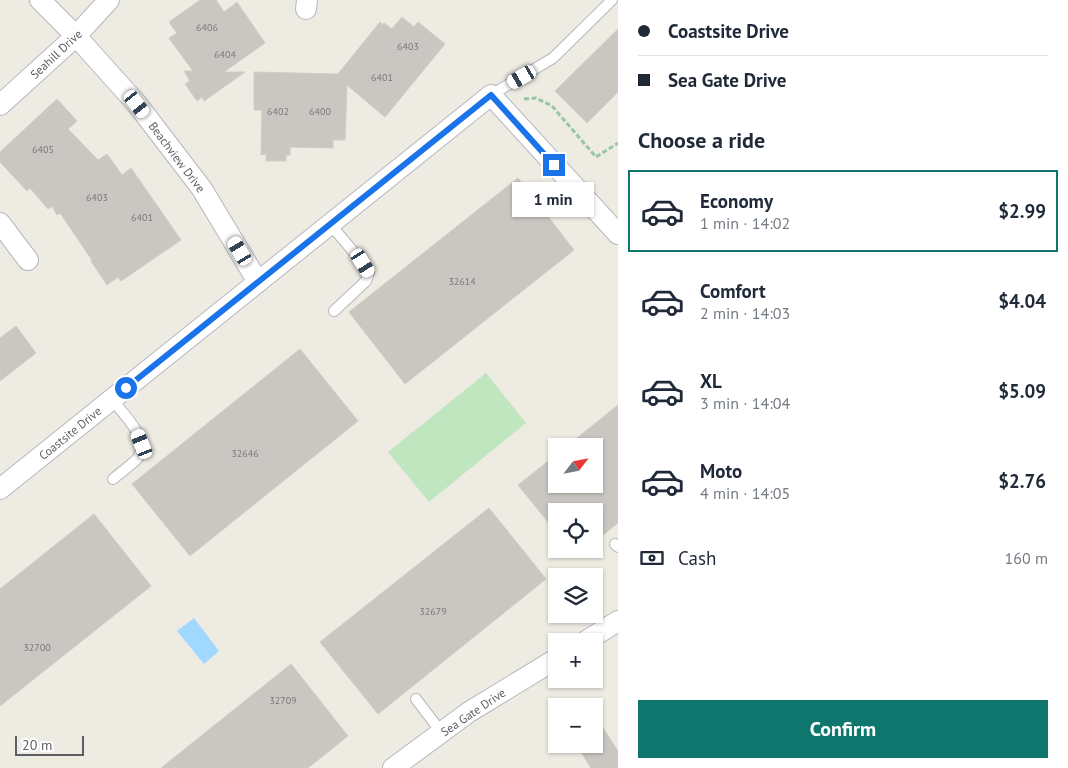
<!DOCTYPE html>
<meta charset="utf-8">
<style>
body{margin:0;font-family:"PT Sans",sans-serif;background:#f2f2f3;color:#1f2937;height:100vh;display:flex;flex-direction:column;font-size:19px;white-space:nowrap}
*{box-sizing:border-box;margin:0}
p{font-size:16px;color:#747a83}
.icon{flex:none;width:28px;height:28px;fill:none;stroke:currentColor;stroke-width:2;stroke-linecap:round;stroke-linejoin:round}
.map{position:relative;flex:1;overflow:hidden}
.sheet{display:flex;flex-direction:column;background:#fff;width:450px}
.sheet>*{flex:none}
.hud{display:grid;align-content:center;height:110px;padding:0 20px;background:#fff}
.needle{width:32px;rotate:58deg}
.fabs{position:absolute;left:548px;top:438px;display:grid;gap:10px}
.fabs a{display:grid;place-items:center;width:55px;height:55px;border-radius:0px;background:#fff;box-shadow:0 1px 4px #0004;font-size:25px}
.scale{position:absolute;left:15px;bottom:12px;width:69px;box-sizing:border-box;padding-left:5px;border:2px solid #5b5f63;border-top:0;font-size:14px;line-height:18px;white-space:nowrap;color:#5b5f63;-webkit-text-stroke:4px #fff;paint-order:stroke}
.end{position:absolute;width:22px;height:22px;margin:-11px;border:6px solid #1a73e8;background:#fff;box-shadow:0 0 0 2px #fff}
.from{border-radius:50%}
.bubble{position:absolute;height:35px;border-radius:0px;background:#fff;box-shadow:0 1px 4px #0004;font-size:16px;font-weight:700;line-height:35px;text-align:center}
.car{position:absolute;width:15px;height:30px;margin:-15px -8px;border-radius:6px;box-shadow:0 0 4px 1px #0007;background:linear-gradient(#fff 24%,#345 0 40%,#fff 0 76%,#345 0 86%,#fff 0)}
.hud b{display:flex;align-items:center;gap:18px;height:48px;font-size:19px}
.hud b+b{border-top:1px solid #e0e1e3}
.hud i{width:12px;height:12px;background:#1f2937}
ul{padding:0;list-style:none}
li{display:flex;align-items:center;gap:15px;height:82px;margin:0 10px 8px;padding:0 10px;border:2px solid transparent;border-radius:0px}
li div{flex:1}
li b{display:block;font-size:19px}
li em{font-style:normal;font-weight:700}
li.current{border-color:#0f766e}
li>.icon{width:45px;height:45px;stroke-width:1.5}
h2{padding:0 20px;font-size:22px;line-height:60px}
.pay{display:flex;align-items:center;gap:12px;height:55px;padding:0 20px;font-size:19px}
.pay p{margin-inline-start:auto}
.primary-button{display:flex;gap:10px;margin-top:auto;padding:10px 20px}
.primary-button a{flex:1;height:58px;border-radius:0px;background:#0f766e;color:#fff;font-size:20px;font-weight:700;line-height:58px;text-align:center}
main{display:flex;flex:1;min-height:0}
.map>svg:first-child{display:block}
.green{fill:#bfe6be}
.water{fill:#a1d8ff}
.building{fill:#cac7c2;stroke:#d2ccc1}
.lines{fill:none;stroke-linecap:round;stroke-linejoin:round}
.service-casing{stroke:#b5b8bd;stroke-width:12}
.minor-casing{stroke:#b5b8bd;stroke-width:22}
.path{stroke:#97c6a4;stroke-width:3;stroke-dasharray:5 2.5;stroke-linecap:butt}
.service{stroke:#fff;stroke-width:10}
.minor{stroke:#fff;stroke-width:20}
.route{stroke:#1a73e8;stroke-width:6}
.labels{text-anchor:middle;dominant-baseline:central;stroke-width:5;stroke-linejoin:round;paint-order:stroke}
.number-label{font-size:10px;fill:#77797b}
.street-label{font-size:12px;fill:#5b5f63;stroke:#fff}
</style>
<main>
<div class="map">
<svg width="618" height="768" viewBox="0 0 618 768">
<rect width="100%" height="100%" fill="#eeebe2"/>
<polygon class="green" points="486,373 526,423 429,502 388,452"/>
<polygon class="water" points="194,618 219,651 204,664 177,631"/>
<g class="building">
<polygon points="200,0 216,0 224,12 237,2 265,43 224,72 245,72 204,101 202,97 197,101 185,84 190,81 184,71 193,71 169,38 177,33 169,22"/>
<polygon points="402,17 414,27 418,22 445,44 385,117 347,85 345,140 333,140 333,148 290,147 290,155 286,155 286,161 266,161 266,154 261,155 262,110 254,110 254,72 338,74 380,22 383,25 384,23 392,29"/>
<polygon points="618,29 618,92 587,123 555,91"/>
<polygon points="57,99 77,121 68,129 98,160 107,154 122,175 131,168 181,240 121,281 118,277 107,285 91,261 92,260 60,213 57,215 52,206 48,209 30,188 27,191 0,162 0,152"/>
<polygon points="518,178 574,250 405,384 349,312"/>
<polygon points="16,326 36,353 0,381 0,338"/>
<polygon points="300,349 358,421 190,556 132,484"/>
<polygon points="618,405 618,523 594,542 594,511 556,511 556,532 518,485 556,455 556,484 594,484 594,446 567,446"/>
<polygon points="489,508 546,579 378,714 320,642"/>
<polygon points="94,514 151,586 0,706 0,589"/>
<polygon points="291,664 348,736 308,768 161,768"/>
<polygon points="594,714 618,751 618,768 591,768 576,744 594,744"/>
</g>
<g class="lines">
<defs>
<g id="service">
<polyline points="491,95 553,58 612,0"/>
<polyline points="330,224 363,263 369,273 366,281 334,311"/>
<path d="M112,400C123,413 152,441 137,459C130,466 120,473 113,479"/>
<polyline points="615,544 618,547"/>
<polyline points="416,699 442,733"/>
</g>
<g id="minor">
<polyline points="40,0 76,36 137,104 202,189 258,282"/>
<polyline points="306,9 307,0"/>
<polyline points="0,105 76,36 109,0"/>
<polyline points="0,223 28,260"/>
<polyline points="0,489 491,95 618,234"/>
<polyline points="586,641 618,621"/>
<polyline points="393,768 469,712 556,659"/>
</g>
</defs>
<use href="#service" class="service-casing"/>
<use href="#minor" class="minor-casing"/>
<polyline class="path" points="524,99 536,98 552,106 596,157 618,143"/>
<use href="#service" class="service"/>
<use href="#minor" class="minor"/>
</g>
<g class="lines">
<polyline class="route" points="126,388 491,95 554,165"/>
</g>
<g class="labels">
<g class="number-label">
<text x="207" y="27">6406</text>
<text x="408" y="46">6403</text>
<text x="225" y="54">6404</text>
<text x="382" y="77">6401</text>
<text x="278" y="111">6402</text>
<text x="320" y="111">6400</text>
<text x="43" y="149">6405</text>
<text x="97" y="197">6403</text>
<text x="142" y="217">6401</text>
<text x="462" y="281">32614</text>
<text x="245" y="453">32646</text>
<text x="433" y="611">32679</text>
<text x="37" y="647">32700</text>
<text x="283" y="700">32709</text>
</g>
<g class="street-label">
<text transform="translate(56 54) rotate(-43)">Seahill Drive</text>
<text transform="translate(177 157) rotate(53)">Beachview Drive</text>
<text transform="translate(70 433) rotate(-39)">Coastsite Drive</text>
<text transform="translate(473 712) rotate(-34)">Sea Gate Drive</text>
</g>
</g>
</svg>
<div class="fabs">
<a><svg class="needle" viewBox="-14 -14 28 28"><path d="M0-13l5 13h-10z" fill="#e53935"/><path d="M0 13l5-13h-10z" fill="#747a83"/></svg></a>
<a><svg class="icon" aria-label="locate" viewBox="0 0 24 24"><circle cx="12" cy="12" r="6"/><path d="M12 2v4M12 18v4M2 12h4M18 12h4"/></svg></a>
<a><svg class="icon" aria-label="layers" viewBox="0 0 24 24"><path d="M12 4l9 5-9 5-9-5zM3 14l9 5 9-5"/></svg></a>
<a>+</a>
<a>−</a>
</div>
<div class="scale">20 m</div>
<i class="end from" style="left:126px;top:388px"></i>
<i class="end" style="left:554px;top:165px"></i>
<div class="bubble" style="left:512px;top:182px;width:82px">1 min</div>
<i class="car" style="left:522px;top:77px;rotate:240deg"></i>
<i class="car" style="left:137px;top:104px;rotate:142deg"></i>
<i class="car" style="left:240px;top:251px;rotate:329deg"></i>
<i class="car" style="left:363px;top:263px;rotate:148deg"></i>
<i class="car" style="left:142px;top:444px;rotate:338deg"></i>
</div>
<section class="sheet">
<div class="hud">
<b><i class="from"></i>Coastsite Drive</b>
<b><i></i>Sea Gate Drive</b>
</div>
<h2>Choose a ride</h2>
<ul>
<li class="current"><svg class="icon" aria-label="car" viewBox="0 0 24 24"><path d="M5 17H2v-5l4-1 3-4h7l3 4 3 1v5h-3M9 17h6M6 11h13"/><circle cx="7" cy="17" r="2"/><circle cx="17" cy="17" r="2"/></svg><div><b>Economy</b><p>1 min · 14:02</p></div><em>$2.99</em></li>
<li><svg class="icon" aria-label="car" viewBox="0 0 24 24"><path d="M5 17H2v-5l4-1 3-4h7l3 4 3 1v5h-3M9 17h6M6 11h13"/><circle cx="7" cy="17" r="2"/><circle cx="17" cy="17" r="2"/></svg><div><b>Comfort</b><p>2 min · 14:03</p></div><em>$4.04</em></li>
<li><svg class="icon" aria-label="car" viewBox="0 0 24 24"><path d="M5 17H2v-5l4-1 3-4h7l3 4 3 1v5h-3M9 17h6M6 11h13"/><circle cx="7" cy="17" r="2"/><circle cx="17" cy="17" r="2"/></svg><div><b>XL</b><p>3 min · 14:04</p></div><em>$5.09</em></li>
<li><svg class="icon" aria-label="car" viewBox="0 0 24 24"><path d="M5 17H2v-5l4-1 3-4h7l3 4 3 1v5h-3M9 17h6M6 11h13"/><circle cx="7" cy="17" r="2"/><circle cx="17" cy="17" r="2"/></svg><div><b>Moto</b><p>4 min · 14:05</p></div><em>$2.76</em></li>
</ul>
<div class="pay"><svg class="icon" aria-label="cash" viewBox="0 0 24 24"><path d="M3 7h18v10H3z"/><circle cx="12" cy="12" r="2"/></svg>Cash<p>160 m</p></div>
<div class="primary-button"><a>Confirm</a></div>
</section>
</main>
